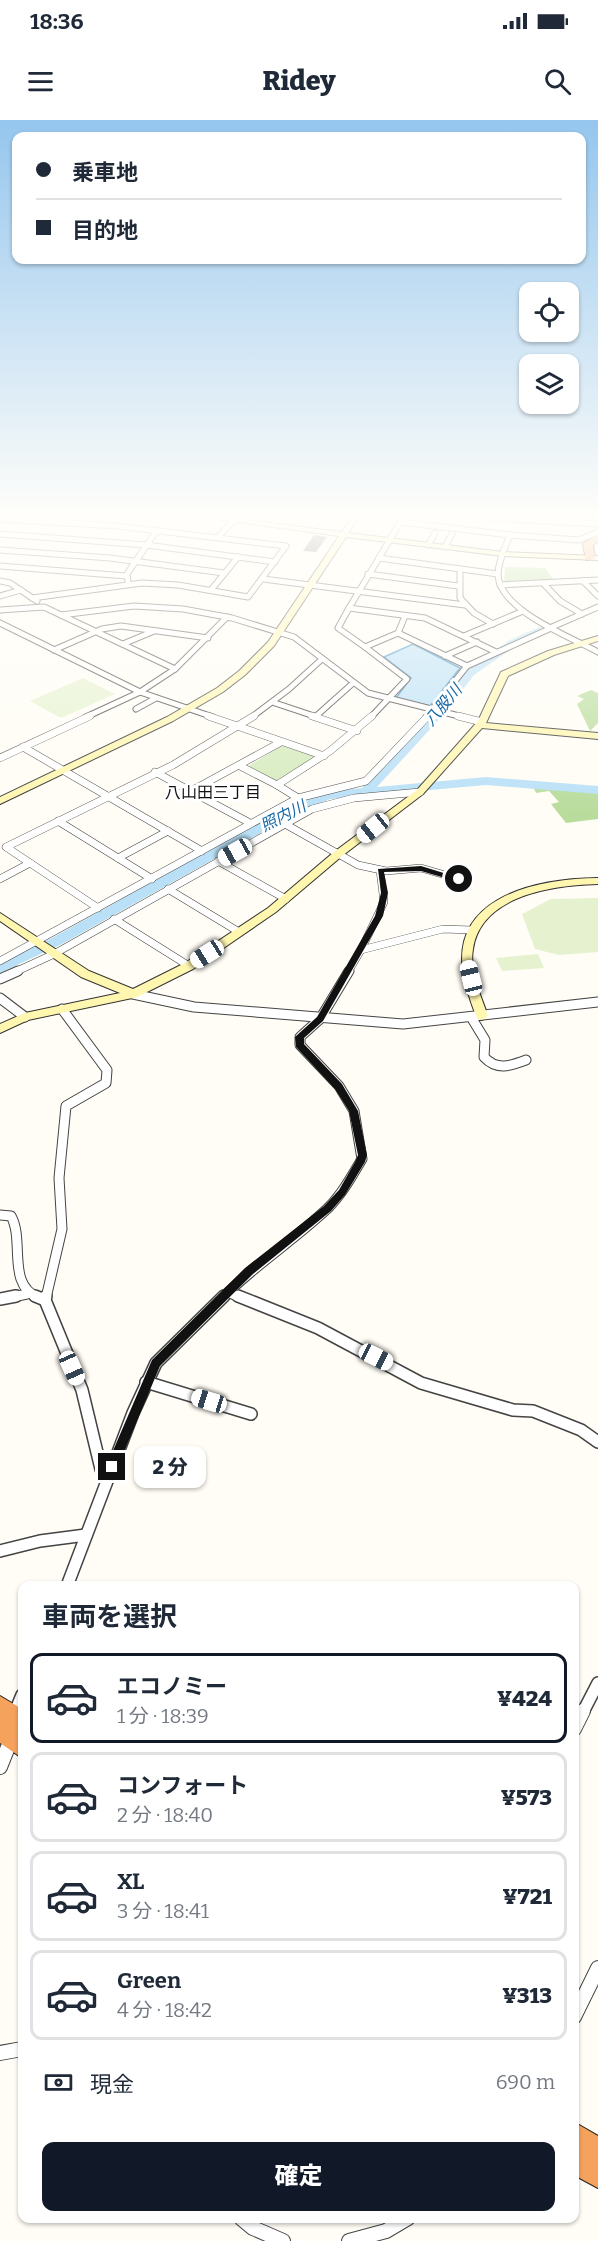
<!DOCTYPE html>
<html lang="ja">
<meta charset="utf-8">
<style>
body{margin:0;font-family:Bitter,"Noto Sans JP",serif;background:#f6f6f7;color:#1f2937;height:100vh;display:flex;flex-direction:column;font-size:22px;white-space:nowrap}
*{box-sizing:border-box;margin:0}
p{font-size:20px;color:#747a83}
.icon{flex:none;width:33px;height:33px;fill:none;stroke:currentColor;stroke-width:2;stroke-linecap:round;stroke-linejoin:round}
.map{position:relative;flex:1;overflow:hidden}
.panel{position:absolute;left:18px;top:1461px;width:561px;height:642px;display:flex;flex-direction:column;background:#fff;border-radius:12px;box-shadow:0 2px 4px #0004}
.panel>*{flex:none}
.guide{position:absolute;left:12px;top:12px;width:574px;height:132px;border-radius:12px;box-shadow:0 2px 4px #0004;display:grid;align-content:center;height:132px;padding:0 24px;background:#fff}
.tools{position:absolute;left:519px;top:162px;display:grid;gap:12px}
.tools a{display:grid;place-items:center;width:60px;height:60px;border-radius:12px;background:#fff;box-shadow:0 2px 4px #0004;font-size:30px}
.end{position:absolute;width:27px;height:27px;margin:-14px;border:8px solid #111;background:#fff;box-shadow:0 0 0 3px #fff}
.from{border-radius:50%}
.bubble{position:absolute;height:42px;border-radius:12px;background:#fff;box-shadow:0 2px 4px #0004;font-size:20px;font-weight:800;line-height:42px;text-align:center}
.car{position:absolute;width:18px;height:36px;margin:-18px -9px;border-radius:8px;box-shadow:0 0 4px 2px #0007;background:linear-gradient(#fff 24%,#345 0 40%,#fff 0 76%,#345 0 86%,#fff 0)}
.guide b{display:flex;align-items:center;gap:21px;height:57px;font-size:22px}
.guide b+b{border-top:2px solid #e0e1e3}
.guide i{width:15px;height:15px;background:#1f2937}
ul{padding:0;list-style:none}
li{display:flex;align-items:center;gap:18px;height:90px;margin:0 12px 9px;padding:0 12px;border:3px solid #e0e1e3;border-radius:12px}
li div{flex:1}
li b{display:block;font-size:22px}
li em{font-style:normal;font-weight:800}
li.current{border-color:#111827}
li>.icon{width:54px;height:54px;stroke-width:1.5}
h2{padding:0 24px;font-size:27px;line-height:72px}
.pay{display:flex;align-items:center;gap:15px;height:66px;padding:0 24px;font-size:22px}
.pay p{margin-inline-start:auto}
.primary-button{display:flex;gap:12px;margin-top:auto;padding:12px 24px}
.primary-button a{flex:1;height:69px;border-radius:12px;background:#111827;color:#fff;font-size:24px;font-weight:800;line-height:69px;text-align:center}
.status{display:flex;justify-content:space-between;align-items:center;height:42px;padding:0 30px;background:#fff;direction:ltr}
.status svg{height:16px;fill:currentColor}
header{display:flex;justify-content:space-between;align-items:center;height:78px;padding:0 24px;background:#fff;font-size:27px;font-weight:800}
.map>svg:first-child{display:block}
.green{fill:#d5ebbd}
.forest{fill:#b9dc9c}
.pitch{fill:#e6f2cf}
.water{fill:#b9e0f7;stroke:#3f96cf;stroke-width:1.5}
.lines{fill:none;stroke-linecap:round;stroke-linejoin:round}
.river{fill:#b9e0f7;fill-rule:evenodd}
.building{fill:#5a524d}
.street-far4-casing{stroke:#444;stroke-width:7}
.street-far3-casing{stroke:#444;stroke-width:8}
.street-far2-casing{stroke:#444;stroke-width:11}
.street-far1-casing{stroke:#444;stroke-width:14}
.street-casing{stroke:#444;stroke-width:16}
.secondary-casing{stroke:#333;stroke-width:2}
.highway-casing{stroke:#222;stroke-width:2}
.street-far4{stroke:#fff;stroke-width:5}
.street-far3{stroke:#fff;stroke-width:7}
.street-far2{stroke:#fff;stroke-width:9}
.street-far1{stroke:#fff;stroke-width:11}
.street{stroke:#fff;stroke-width:14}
.secondary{fill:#fff6b0;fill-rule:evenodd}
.highway{fill:#f5a25d;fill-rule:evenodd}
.route{fill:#111}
.labels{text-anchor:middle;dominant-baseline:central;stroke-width:6;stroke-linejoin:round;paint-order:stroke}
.far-water-label{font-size:16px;font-style:italic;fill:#1768a6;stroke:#fff}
.far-neighbourhood-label{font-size:16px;fill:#111;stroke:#fff}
</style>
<div class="status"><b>18:36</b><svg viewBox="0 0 49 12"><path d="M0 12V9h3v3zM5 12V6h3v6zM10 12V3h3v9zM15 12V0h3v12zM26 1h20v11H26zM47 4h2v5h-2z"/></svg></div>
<header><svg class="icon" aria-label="menu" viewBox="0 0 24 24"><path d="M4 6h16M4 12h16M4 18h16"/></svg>Ridey<svg class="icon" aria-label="search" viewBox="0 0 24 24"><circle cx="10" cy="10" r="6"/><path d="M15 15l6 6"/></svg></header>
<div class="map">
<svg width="598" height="2121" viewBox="0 0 598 2121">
<rect width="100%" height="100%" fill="#fffdf5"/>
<polygon class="green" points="284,624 315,636 314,638 278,661 273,661 247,647"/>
<g class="forest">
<polygon points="505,447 545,448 554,461 504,463"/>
<polygon points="591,570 598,573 598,603 590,611 577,584 584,579 577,576"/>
<path d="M533,666C556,666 577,673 598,668V699L566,703L551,684L559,682L549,671L536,673Z"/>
</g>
<g class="pitch">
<polygon points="83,558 115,574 61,598 30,581"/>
<polygon points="598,778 598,832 559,835 535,829 522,794 551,779"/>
<polygon points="538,834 544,848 502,851 496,838"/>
</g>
<polygon class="water" points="413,524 460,548 430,586 396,578 411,558 384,537"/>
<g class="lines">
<polygon class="river" points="539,507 548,509 518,524 474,555 444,594 377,667 486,657 598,666 598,674 486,665 330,679 289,697 62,824 0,853 0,842 52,818 279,691 322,672 362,668 436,588 466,551 510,520"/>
</g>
<polygon class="building" points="314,415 327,417 316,432 303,431"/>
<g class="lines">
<defs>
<g id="street-far4">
<polyline points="491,398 598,404"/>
<polyline points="0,399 117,406 286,426 248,477 178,465 142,463 32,478"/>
<path d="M400,402L510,415C505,428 498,441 498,455C500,491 571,517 598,532"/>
<polyline points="0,414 146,425 275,442"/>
<polyline points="510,415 579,420 598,412"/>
<polyline points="218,417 237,397"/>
<polyline points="428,425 435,413"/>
<polyline points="445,427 452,414"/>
<polyline points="0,430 110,438 224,453"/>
<polyline points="379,438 402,399"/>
<polyline points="0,446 126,456"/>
<polyline points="460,449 460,478 474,493 493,504"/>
<polyline points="368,454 458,466"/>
<polyline points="263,459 465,485"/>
<polyline points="0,461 10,463 37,481"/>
<polyline points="583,461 598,476"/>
<polyline points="128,462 127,454 157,410"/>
<polyline points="543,463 560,481 582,494"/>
<polyline points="500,465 598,460"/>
<polyline points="211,470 238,437"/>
<polyline points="0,476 21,470"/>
<polyline points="349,488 338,508 365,527"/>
<polyline points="0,490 44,487 175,549"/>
<polyline points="61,495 134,486 183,489 232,498 294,517 368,573 463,597"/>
<polyline points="0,503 140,572 213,597"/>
<polyline points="552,507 598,487"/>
<polyline points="398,513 467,546"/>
<polyline points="464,516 523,491"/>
<polyline points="123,524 154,511"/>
<polyline points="54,530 102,509 121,506 208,518"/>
<polyline points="496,532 425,498 349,488 379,438 498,454"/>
<polyline points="445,536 477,522"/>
<polyline points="275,583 317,597"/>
<polyline points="136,589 156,578"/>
<polyline points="86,597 140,572 175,549 227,497"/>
<polyline points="252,597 289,569 322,539"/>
<polyline points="315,597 352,564"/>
<polyline points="371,597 407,559 365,527 398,513 405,496"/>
<polyline points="426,597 467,546 549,509"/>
</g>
<g id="street-far3">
<polyline points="208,596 324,636"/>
<polyline points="312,596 357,611"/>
<polyline points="458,596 482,602"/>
<polyline points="23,627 202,731"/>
<polyline points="0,638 90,596"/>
<polyline points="240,646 277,665"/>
<polyline points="155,652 250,703"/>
<polyline points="191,671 281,622"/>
<polyline points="298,678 366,661 428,596"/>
<polyline points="58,701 152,759"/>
<polyline points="285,704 358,745 386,751 421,748 459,759"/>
<polyline points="118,738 168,711"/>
<polyline points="218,741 286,779"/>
<polyline points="30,743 98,788"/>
<polyline points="0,759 30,743 6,727 173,645 254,596"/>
<polyline points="168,769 239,812"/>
<polyline points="114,799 189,846"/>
<polyline points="361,830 384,782 380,750"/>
<polyline points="0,841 298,678 277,665 330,631 372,596"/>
<polyline points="15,852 54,834 312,689 354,678 420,672"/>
<polyline points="348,852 361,830 443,809 472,810"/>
</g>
<g id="street-far2">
<polyline points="0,859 18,851"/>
<polyline points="133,874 194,887 403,904 598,882"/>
<polyline points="0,878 25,897"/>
<path d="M471,897L485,920L484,937C497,951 510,946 526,940"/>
<path d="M0,1095L11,1096C25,1121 6,1165 39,1178"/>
<polyline points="230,1173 241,1178"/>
<polyline points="8,1178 27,1174"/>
<polyline points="46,1178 62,1109 59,1058 66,986 106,963 107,950 62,889"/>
<path d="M222,1178C255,1145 294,1120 328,1088C342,1074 352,1056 362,1039L354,991L339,966L300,925V917L320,899L349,851"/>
</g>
<g id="street-far1">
<polyline points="35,1176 45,1180"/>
<polyline points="46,1176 45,1180 82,1270 101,1349 108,1359"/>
<polyline points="238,1176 318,1208 421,1263 513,1290 533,1291 581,1310 598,1322"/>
<polyline points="0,1179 16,1176"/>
<polyline points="146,1262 251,1294"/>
<polyline points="0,1431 40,1421 86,1415"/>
<polyline points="67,1466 133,1293 156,1243 224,1176"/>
<polyline points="15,1592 22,1575"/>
<polyline points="583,1592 598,1563"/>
</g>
<g id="street">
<polyline points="13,1597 15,1591"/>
<polyline points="574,1609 583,1591"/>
<polyline points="0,1647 12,1617"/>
<polyline points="574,1897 598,1848"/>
<polyline points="0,1933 22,1929"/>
<polyline points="241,2098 253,2108 283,2121"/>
<polyline points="349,2121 386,2111 408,2098"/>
</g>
<g id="secondary">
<polygon points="203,397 221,397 342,412 352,397 358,397 348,413 503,432 598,436 598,440 503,436 346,417 274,526 245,555 223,572 173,601 0,684 0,677 167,597 217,568 239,551 268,522 339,416"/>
<polygon points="598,516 598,521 554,535 508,556 486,603 598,613 598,619 482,608 423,674 342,736 276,792 193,849 137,877 28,900 0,913 0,904 25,893 120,873 81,857 0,801 0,793 89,851 133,869 185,843 268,788 334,732 417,670 478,601 501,552 548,531"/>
<path d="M598,758V764C554,765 481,775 473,829C469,851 481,876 488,896L482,900L478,899C473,890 470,879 467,869C440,780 530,759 598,758Z"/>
</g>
<g id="highway">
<polygon points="598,414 598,421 593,425 595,438 586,440 583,424"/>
<polygon points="0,1576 22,1589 22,1638 0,1623"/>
<polygon points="574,2002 598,2016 598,2068 574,2055"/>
</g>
</defs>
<use href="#street-far4" class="street-far4-casing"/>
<use href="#street-far3" class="street-far3-casing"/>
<use href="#street-far2" class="street-far2-casing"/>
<use href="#street-far1" class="street-far1-casing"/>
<use href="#street" class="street-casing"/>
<use href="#secondary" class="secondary-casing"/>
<use href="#highway" class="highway-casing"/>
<use href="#street-far4" class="street-far4"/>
<use href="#street-far3" class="street-far3"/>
<use href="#street-far2" class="street-far2"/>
<use href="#street-far1" class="street-far1"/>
<use href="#street" class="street"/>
<use href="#secondary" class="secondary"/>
<use href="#highway" class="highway"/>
</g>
<linearGradient id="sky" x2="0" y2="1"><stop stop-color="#95c6ee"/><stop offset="0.57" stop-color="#fffefa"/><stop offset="1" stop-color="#fffefa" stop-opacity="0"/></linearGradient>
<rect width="598" height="694" fill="url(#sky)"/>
<polygon class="route" points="421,746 463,759 459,762 421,751 384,752 388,773 383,796 323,901 304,918 304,924 342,964 358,991 367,1035 365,1042 345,1075 331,1091 253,1154 160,1246 116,1351 108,1351 106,1347 152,1240 245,1148 324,1086 339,1070 355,1042 358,1035 349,991 335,969 296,927 295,917 317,897 375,796 381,773 378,749"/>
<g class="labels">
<g class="far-water-label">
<text transform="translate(443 585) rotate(-50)">八股川</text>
<text transform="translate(283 696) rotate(-27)">照内川</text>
</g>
<g class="far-neighbourhood-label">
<text x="213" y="672">八山田三丁目</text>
</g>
</g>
</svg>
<div class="tools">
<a><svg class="icon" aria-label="locate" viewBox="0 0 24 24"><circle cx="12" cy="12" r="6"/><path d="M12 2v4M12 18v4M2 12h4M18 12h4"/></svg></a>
<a><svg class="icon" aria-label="layers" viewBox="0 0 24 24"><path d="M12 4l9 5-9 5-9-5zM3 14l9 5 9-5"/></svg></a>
</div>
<i class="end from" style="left:459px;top:759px"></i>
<i class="end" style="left:112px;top:1347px"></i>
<div class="bubble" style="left:134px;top:1326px;width:72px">2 分</div>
<i class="car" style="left:373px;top:708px;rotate:231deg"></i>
<i class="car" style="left:235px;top:732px;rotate:241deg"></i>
<i class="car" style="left:207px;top:834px;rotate:238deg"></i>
<i class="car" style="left:471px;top:858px;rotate:346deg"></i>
<i class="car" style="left:376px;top:1237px;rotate:117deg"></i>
<i class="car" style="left:72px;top:1248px;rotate:156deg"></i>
<i class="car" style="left:209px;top:1281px;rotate:287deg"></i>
<div class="guide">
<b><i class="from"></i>乗車地</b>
<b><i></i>目的地</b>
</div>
<section class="panel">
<h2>車両を選択</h2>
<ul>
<li class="current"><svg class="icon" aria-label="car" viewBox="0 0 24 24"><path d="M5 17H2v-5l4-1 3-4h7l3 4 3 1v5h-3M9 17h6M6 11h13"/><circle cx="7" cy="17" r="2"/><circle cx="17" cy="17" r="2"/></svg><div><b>エコノミー</b><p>1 分 · 18:39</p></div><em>¥424</em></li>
<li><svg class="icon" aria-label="car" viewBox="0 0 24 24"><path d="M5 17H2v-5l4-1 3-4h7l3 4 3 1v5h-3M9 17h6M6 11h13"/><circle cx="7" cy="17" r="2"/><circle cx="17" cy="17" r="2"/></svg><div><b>コンフォート</b><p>2 分 · 18:40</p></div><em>¥573</em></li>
<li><svg class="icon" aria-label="car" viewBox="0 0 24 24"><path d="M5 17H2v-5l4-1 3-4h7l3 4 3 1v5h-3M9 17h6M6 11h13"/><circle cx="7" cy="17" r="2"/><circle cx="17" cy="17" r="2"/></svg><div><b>XL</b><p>3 分 · 18:41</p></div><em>¥721</em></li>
<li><svg class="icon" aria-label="car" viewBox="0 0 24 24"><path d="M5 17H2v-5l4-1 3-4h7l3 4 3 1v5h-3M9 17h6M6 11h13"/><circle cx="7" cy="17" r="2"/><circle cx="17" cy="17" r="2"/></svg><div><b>Green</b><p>4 分 · 18:42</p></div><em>¥313</em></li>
</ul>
<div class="pay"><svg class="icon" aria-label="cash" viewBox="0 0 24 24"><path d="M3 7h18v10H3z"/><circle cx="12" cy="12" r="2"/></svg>現金<p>690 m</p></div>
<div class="primary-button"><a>確定</a></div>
</section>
</div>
